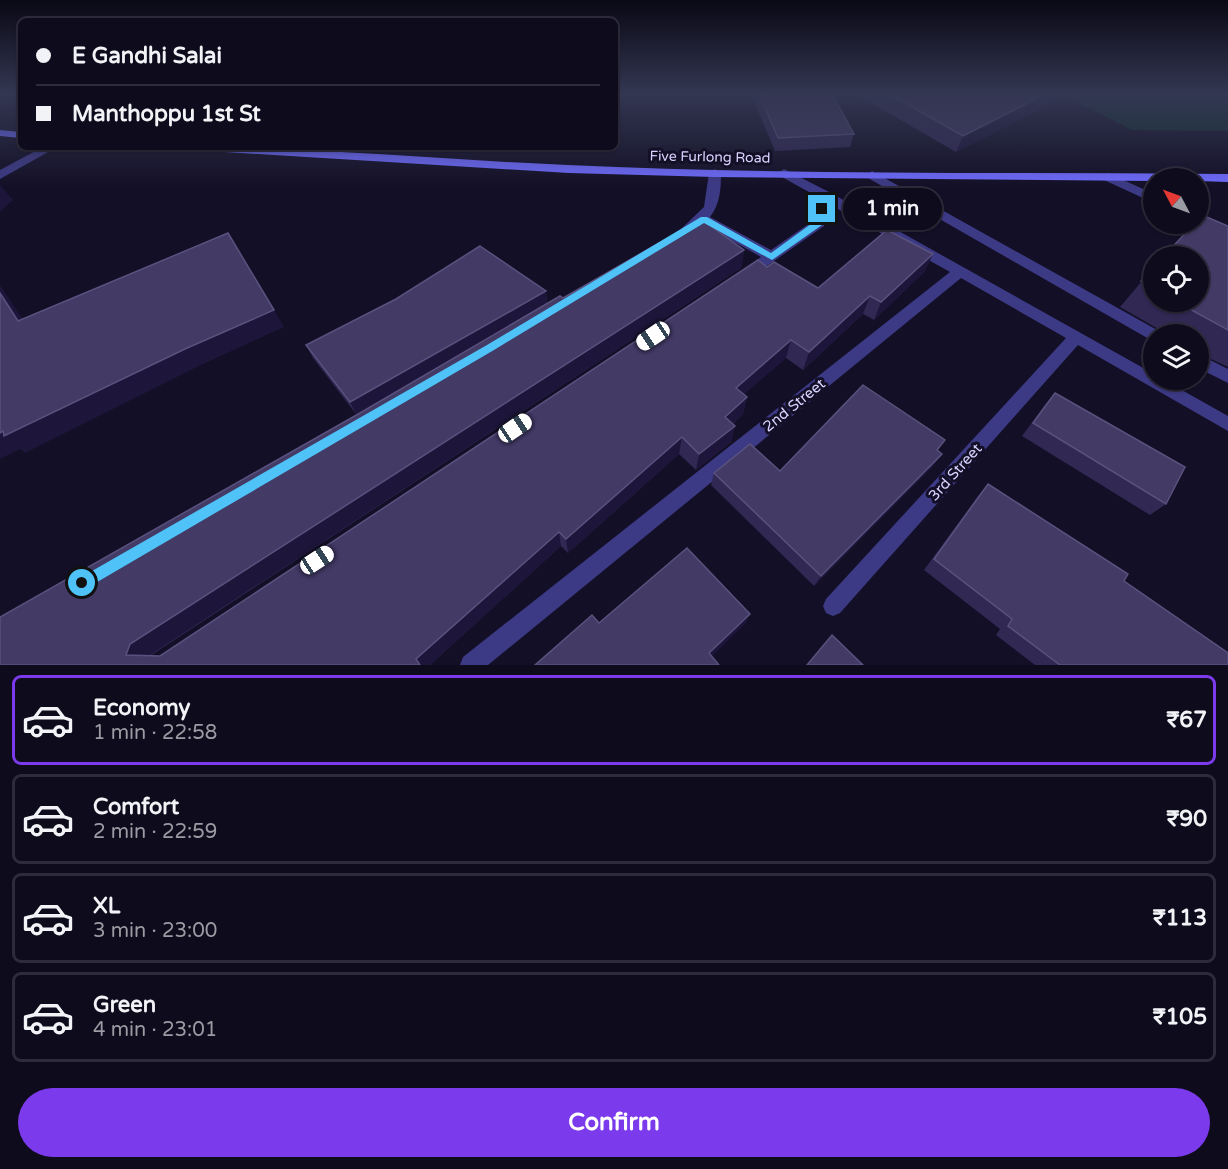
<!DOCTYPE html>
<meta charset="utf-8">
<style>
body{margin:0;font-family:"Varela Round",sans-serif;background:#1c1929;color:#f1f3f6;height:100vh;display:flex;flex-direction:column;font-size:22px;white-space:nowrap}
*{box-sizing:border-box;margin:0}
p{font-size:20px;color:#9b9ba3}
.icon{flex:none;width:33px;height:33px;fill:none;stroke:currentColor;stroke-width:2;stroke-linecap:round;stroke-linejoin:round}
.map{position:relative;height:665px;overflow:hidden}
.drawer{display:flex;flex-direction:column;background:#0e0b1c;flex:1}
.drawer>*{flex:none}
.guide{position:absolute;left:18px;top:18px;width:600px;height:132px;border-radius:9px;box-shadow:0 2px 4px #0004,0 0 0 2px #2e2b3b;display:grid;align-content:center;height:132px;padding:0 18px;background:#0e0b1c}
.needle{width:39px;rotate:311deg}
.controls{position:absolute;left:1143px;top:168px;display:grid;gap:12px}
.controls a{display:grid;place-items:center;width:66px;height:66px;border-radius:50%;background:#0e0b1c;box-shadow:0 2px 4px #0004,0 0 0 2px #2e2b3b;font-size:30px}
.end{position:absolute;width:27px;height:27px;margin:-14px;border:8px solid #4fc3f7;background:#111;box-shadow:0 0 0 3px #111}
.from{border-radius:50%}
.bubble{position:absolute;height:42px;border-radius:21px;background:#0e0b1c;box-shadow:0 2px 4px #0004,0 0 0 2px #2e2b3b;font-size:20px;font-weight:700;line-height:42px;text-align:center}
.car{position:absolute;width:18px;height:36px;margin:-18px -9px;border-radius:8px;box-shadow:0 0 4px 2px #0007;background:linear-gradient(#fff 24%,#345 0 40%,#fff 0 76%,#345 0 86%,#fff 0)}
.guide b{display:flex;align-items:center;gap:21px;height:57px;font-size:22px}
.guide b+b{border-top:2px solid #2e2b3b}
.guide i{width:15px;height:15px;background:#f1f3f6}
ul{padding:10px 0 0;list-style:none}
li{display:flex;align-items:center;gap:18px;height:90px;margin:0 12px 9px;padding:0 6px;border:3px solid #2e2b3b;border-radius:9px}
li div{flex:1}
li b{display:block;font-size:22px}
li em{font-style:normal;font-weight:700}
li.current{border-color:#7c3aed}
li>.icon{width:54px;height:54px;stroke-width:1.5}
.action{display:flex;gap:12px;margin-top:auto;padding:12px 18px}
.action a{flex:1;height:69px;border-radius:36px;background:#7c3aed;color:#fff;font-size:24px;font-weight:700;line-height:69px;text-align:center}
.map>svg:first-child{display:block}
.green{fill:#12302f}
.lines{fill:none;stroke-linecap:round;stroke-linejoin:round}
.minor{fill:#3d3a85;fill-rule:evenodd}
.secondary{fill:#6f6bff;fill-rule:evenodd}
.wall{fill:#312854}
.shaded-wall{fill:#1d163a}
.building{fill:#433a66;stroke:#5a527e;stroke-width:1.5}
.route{fill:#4fc3f7}
.labels{text-anchor:middle;dominant-baseline:central;stroke-width:6;stroke-linejoin:round;paint-order:stroke}
.far-street-label{font-size:14px;fill:#d9d4ff;stroke:#130f26}
.street-label{font-size:15px;fill:#d9d4ff;stroke:#130f26}
</style>
<div class="map">
<svg width="1228" height="665" viewBox="0 0 1228 665">
<rect width="100%" height="100%" fill="#130f26"/>
<polygon class="green" points="1061,94 1228,94 1228,131 1132,130"/>
<g class="lines">
<g class="minor">
<polygon points="43,147 57,147 0,179 0,170"/>
<path d="M715,169L721,173C721,189 720,204 710,217L771,250L813,221L818,197L780,176L778,173L784,169L829,192L1154,374V380H1164L1228,416V431L1078,345L840,613L833,616L826,613L823,606L826,599L1066,338L961,278L488,665H460L463,657L950,272L829,204L824,226L751,277H741L739,274L741,271L761,257L703,224L687,233L681,229L704,207L709,173Z"/>
<polygon points="872,171 1159,331 1161,334 1154,334 1154,341 1149,339 868,178 866,175"/>
<polygon points="1108,173 1154,194 1154,203 1104,180 1102,177"/>
<polygon points="1198,354 1228,369 1228,383 1198,368"/>
</g>
<g class="secondary">
<polygon points="0,130 21,132 21,138 0,136"/>
<path d="M186,147C314,147 441,160 568,165C788,175 1008,172 1228,174V182L1198,181V178H1154V181L715,177L569,173L192,150Z"/>
</g>
</g>
<g class="wall">
<polygon points="751,94 832,94 854,134 850,147 775,151"/>
<polygon points="859,94 1060,94 1056,101 956,152 859,96"/>
<polygon points="1228,226 1228,367 1198,353 1198,334 1167,334 1120,307 1154,267 1154,302 1198,302"/>
<polygon points="744,250 741,268 150,656 160,656 767,267 818,288 933,254 924,272 874,320 863,314 803,370 786,358 744,394 747,397 743,414 733,424 735,426 731,442 696,470 679,454 568,553 561,546 430,665 0,665 360,413 504,329 356,414 313,358 306,345 546,291 547,304 563,298"/>
<polygon points="1055,393 1166,504 1150,515 1022,436 1044,406"/>
<polygon points="937,451 942,454 933,466 814,586 711,485 714,473 780,471"/>
<polygon points="988,484 1124,581 1228,665 1035,665 996,635 1000,629 924,570 978,496"/>
</g>
<g class="shaded-wall">
<polygon points="1046,94 1060,94 1056,101 956,152 963,136"/>
<polygon points="0,185 13,200 0,212"/>
<polygon points="744,250 741,268 150,655 147,665 126,655 130,644"/>
<polygon points="933,254 924,272 874,320 881,302"/>
<polygon points="0,285 36,339 18,321 0,293"/>
<polygon points="546,291 547,304 356,414 350,402"/>
<polygon points="870,296 863,314 803,370 809,352"/>
<polygon points="274,310 284,327 199,366 25,453 20,449 0,459 0,433"/>
<polygon points="791,340 786,358 732,405 736,388"/>
<polygon points="747,397 743,414 722,434 725,417"/>
<polygon points="735,426 731,442 696,470 699,454"/>
<polygon points="682,437 679,454 568,553 566,539"/>
<polygon points="942,454 933,466 814,586 821,576"/>
<polygon points="559,532 561,546 430,665 420,665 416,659"/>
<polygon points="750,614 746,623 706,662 709,653"/>
</g>
<g class="building">
<polygon points="759,94 832,94 854,134 778,138"/>
<polygon points="889,94 1046,94 963,136"/>
<polygon points="1202,215 1228,226 1228,330 1177,302 1198,302 1198,256 1164,256 1194,224 1198,224 1198,219"/>
<polygon points="701,219 744,250 130,644 126,655 160,656 758,260 767,267 774,262 818,288 887,230 933,254 881,302 870,296 809,352 791,340 736,388 747,397 725,417 735,426 699,454 682,437 566,539 559,532 416,659 420,665 0,665 0,617 360,413 560,296 563,298"/>
<polygon points="228,233 274,310 185,349 4,436 3,431 0,433 0,293 18,321"/>
<polygon points="480,246 546,291 350,402 306,345 396,299"/>
<polygon points="1154,267 1154,288 1141,281"/>
<polygon points="863,385 945,440 937,450 942,454 821,576 714,473 750,444 780,471"/>
<polygon points="1055,393 1185,467 1166,504 1033,423"/>
<polygon points="988,484 1128,574 1124,581 1228,653 1228,665 1060,665 1008,626 1012,619 934,559"/>
<polygon points="687,548 750,614 709,653 719,665 535,665 592,615 599,623"/>
<polygon points="832,635 863,665 807,665"/>
</g>
<linearGradient id="sky" x2="0" y2="1"><stop stop-color="#0a0815"/><stop offset="0.5" stop-color="#333752"/><stop offset="1" stop-color="#333752" stop-opacity="0"/></linearGradient>
<rect width="1228" height="188" fill="url(#sky)"/>
<polygon class="route" points="822,206 826,209 822,225 772,260 704,223 494,350 87,588 82,590 78,588 76,583 78,579 487,345 701,217 707,217 771,253 815,221 818,209"/>
<g class="labels">
<g class="far-street-label">
<text transform="translate(710 157) rotate(1)">Five Furlong Road</text>
</g>
<g class="street-label">
<text transform="translate(794 405) rotate(-39)">2nd Street</text>
<text transform="translate(955 472) rotate(-48)">3rd Street</text>
</g>
</g>
</svg>
<div class="controls">
<a><svg class="needle" viewBox="-14 -14 28 28"><path d="M0-13l5 13h-10z" fill="#e53935"/><path d="M0 13l5-13h-10z" fill="#9b9ba3"/></svg></a>
<a><svg class="icon" aria-label="locate" viewBox="0 0 24 24"><circle cx="12" cy="12" r="6"/><path d="M12 2v4M12 18v4M2 12h4M18 12h4"/></svg></a>
<a><svg class="icon" aria-label="layers" viewBox="0 0 24 24"><path d="M12 4l9 5-9 5-9-5zM3 14l9 5 9-5"/></svg></a>
</div>
<i class="end from" style="left:82px;top:583px"></i>
<i class="end" style="left:822px;top:209px"></i>
<div class="bubble" style="left:843px;top:188px;width:99px">1 min</div>
<i class="car" style="left:653px;top:336px;rotate:236deg"></i>
<i class="car" style="left:515px;top:428px;rotate:56deg"></i>
<i class="car" style="left:317px;top:560px;rotate:57deg"></i>
<div class="guide">
<b><i class="from"></i>E Gandhi Salai</b>
<b><i></i>Manthoppu 1st St</b>
</div>
</div>
<section class="drawer">
<ul>
<li class="current"><svg class="icon" aria-label="car" viewBox="0 0 24 24"><path d="M5 17H2v-5l4-1 3-4h7l3 4 3 1v5h-3M9 17h6M6 11h13"/><circle cx="7" cy="17" r="2"/><circle cx="17" cy="17" r="2"/></svg><div><b>Economy</b><p>1 min · 22:58</p></div><em>₹67</em></li>
<li><svg class="icon" aria-label="car" viewBox="0 0 24 24"><path d="M5 17H2v-5l4-1 3-4h7l3 4 3 1v5h-3M9 17h6M6 11h13"/><circle cx="7" cy="17" r="2"/><circle cx="17" cy="17" r="2"/></svg><div><b>Comfort</b><p>2 min · 22:59</p></div><em>₹90</em></li>
<li><svg class="icon" aria-label="car" viewBox="0 0 24 24"><path d="M5 17H2v-5l4-1 3-4h7l3 4 3 1v5h-3M9 17h6M6 11h13"/><circle cx="7" cy="17" r="2"/><circle cx="17" cy="17" r="2"/></svg><div><b>XL</b><p>3 min · 23:00</p></div><em>₹113</em></li>
<li><svg class="icon" aria-label="car" viewBox="0 0 24 24"><path d="M5 17H2v-5l4-1 3-4h7l3 4 3 1v5h-3M9 17h6M6 11h13"/><circle cx="7" cy="17" r="2"/><circle cx="17" cy="17" r="2"/></svg><div><b>Green</b><p>4 min · 23:01</p></div><em>₹105</em></li>
</ul>
<div class="action"><a>Confirm</a></div>
</section>
